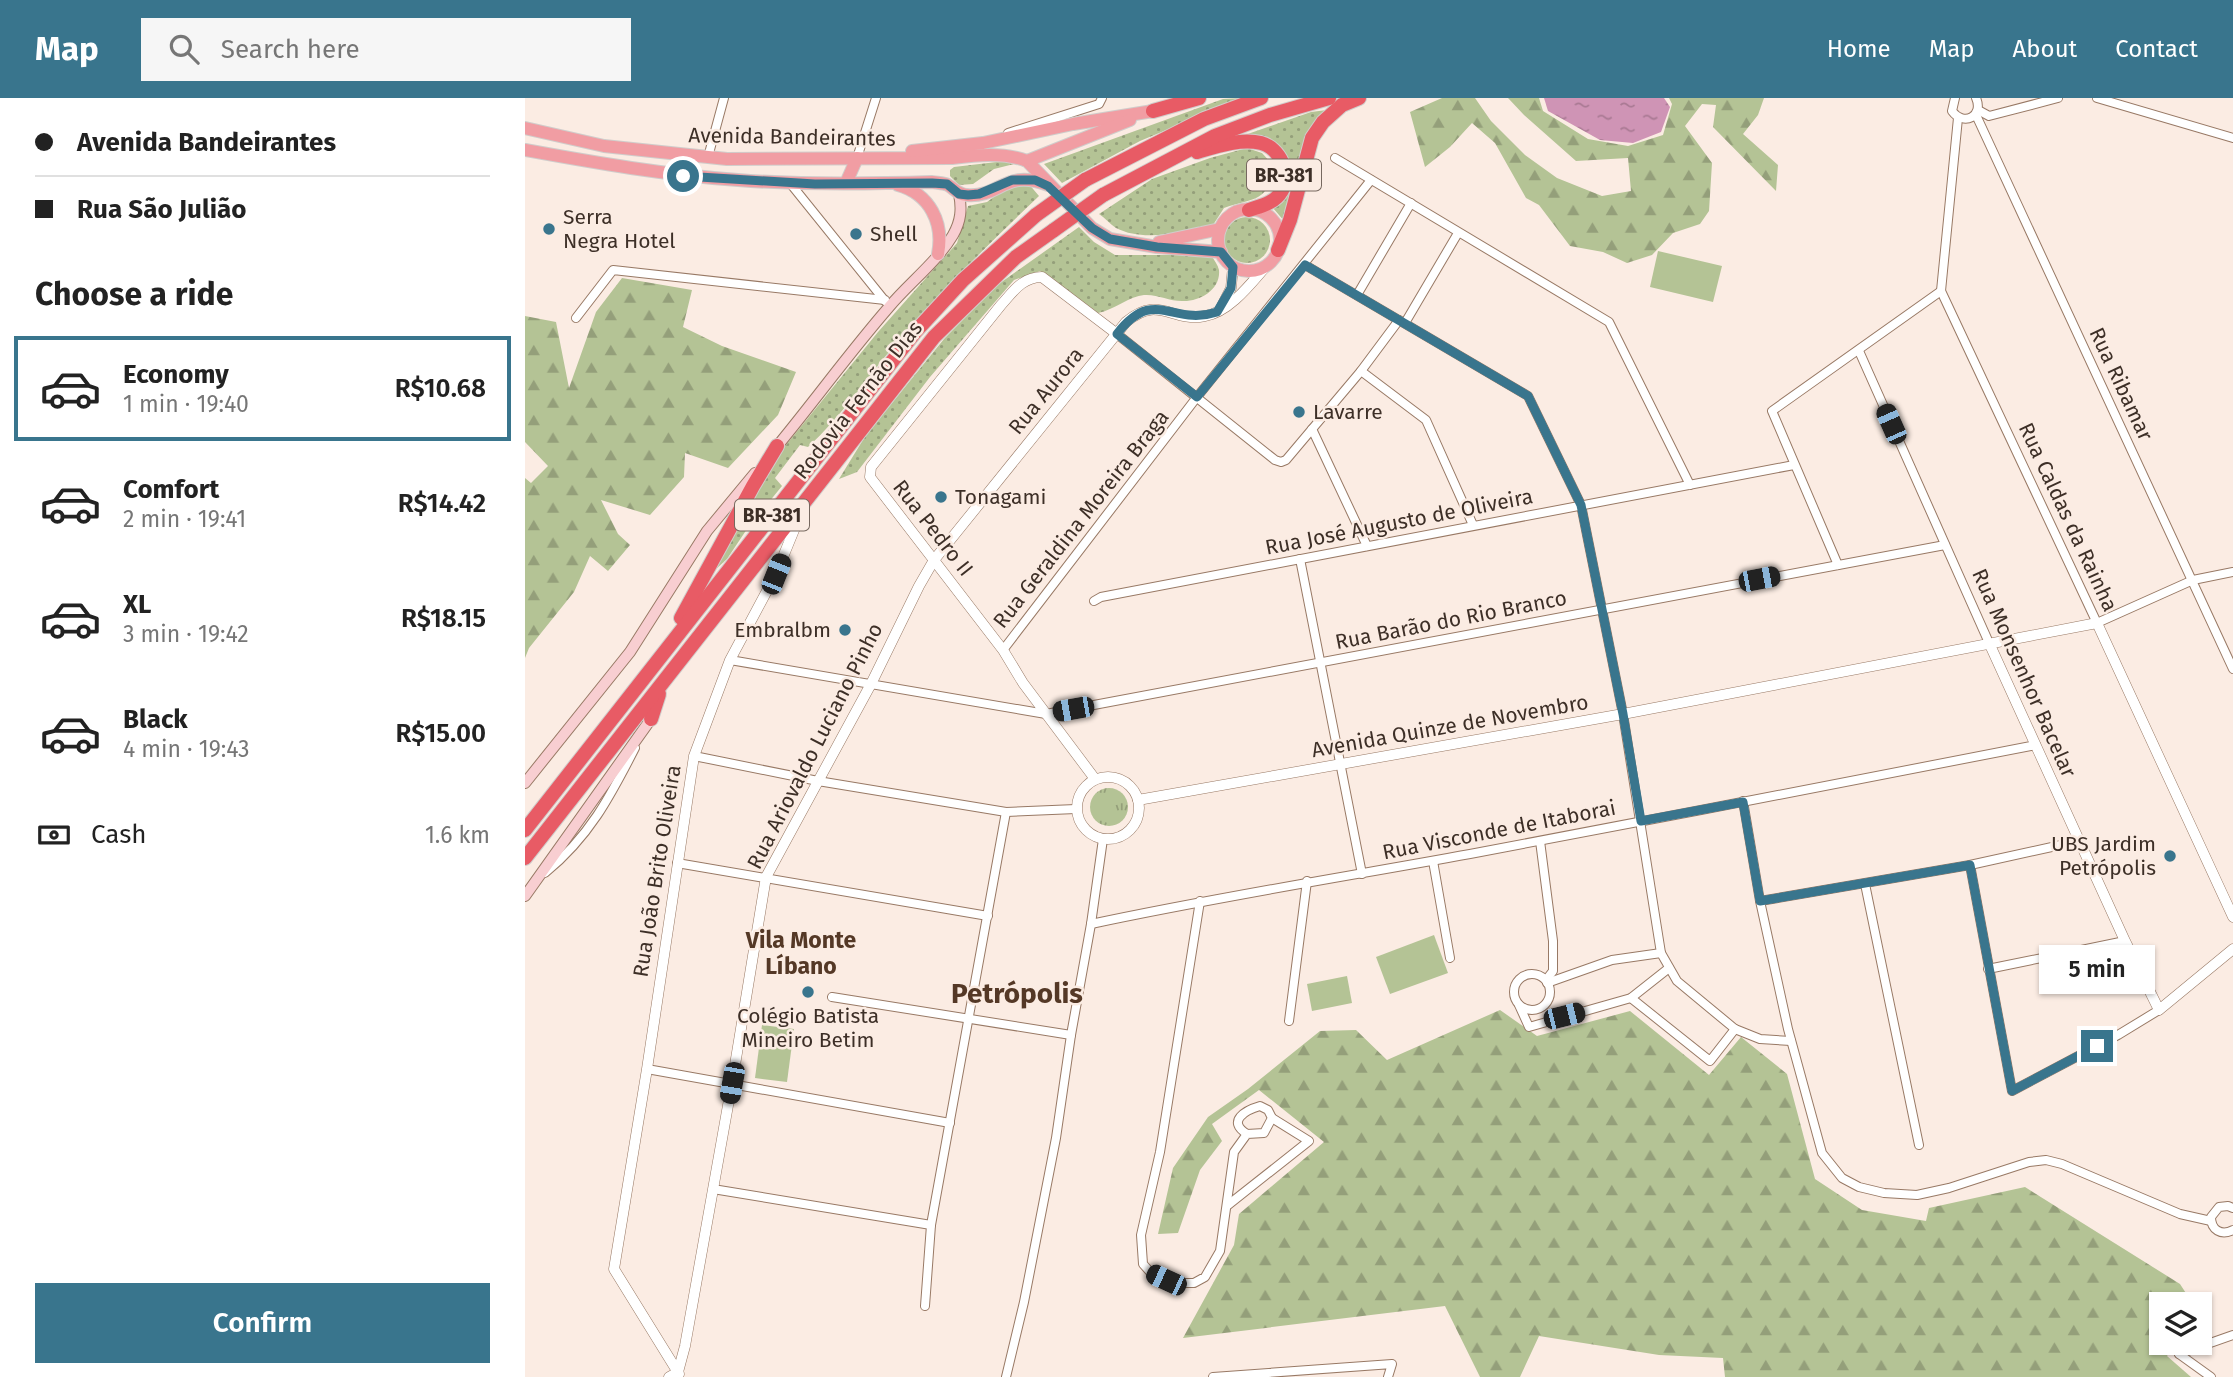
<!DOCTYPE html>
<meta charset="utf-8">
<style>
body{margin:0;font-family:"Fira Sans",sans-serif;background:#f6f6f6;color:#222;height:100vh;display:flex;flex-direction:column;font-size:26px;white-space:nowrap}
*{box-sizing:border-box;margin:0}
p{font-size:23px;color:#767676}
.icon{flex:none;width:38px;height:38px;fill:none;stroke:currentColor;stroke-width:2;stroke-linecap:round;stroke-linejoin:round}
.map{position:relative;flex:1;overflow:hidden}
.panel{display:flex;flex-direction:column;background:#fff;width:525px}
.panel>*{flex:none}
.hud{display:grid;align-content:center;height:154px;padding:0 35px;background:#fff}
.controls{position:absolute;left:1624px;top:1194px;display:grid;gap:14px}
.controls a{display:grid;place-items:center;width:63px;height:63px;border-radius:0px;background:#fff;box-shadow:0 2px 5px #0004;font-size:35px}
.end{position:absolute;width:32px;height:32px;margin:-16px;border:9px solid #39758d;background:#fff;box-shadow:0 0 0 4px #fff}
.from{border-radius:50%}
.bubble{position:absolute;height:49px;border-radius:0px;background:#fff;box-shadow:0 2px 5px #0004;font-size:23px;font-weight:600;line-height:49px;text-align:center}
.car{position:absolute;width:21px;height:42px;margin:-21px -10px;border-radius:9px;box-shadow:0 0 5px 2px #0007;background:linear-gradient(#222 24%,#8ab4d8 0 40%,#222 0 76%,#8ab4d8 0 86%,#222 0)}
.hud b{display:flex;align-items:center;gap:24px;height:66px;font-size:26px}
.hud b+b{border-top:2px solid #e0e0e0}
.hud i{width:18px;height:18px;background:#222}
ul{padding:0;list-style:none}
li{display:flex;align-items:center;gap:21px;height:105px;margin:0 14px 10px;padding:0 21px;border:4px solid transparent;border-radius:0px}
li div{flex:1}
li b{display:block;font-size:26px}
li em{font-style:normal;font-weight:600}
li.selected{border-color:#39758d}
li>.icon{width:63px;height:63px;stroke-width:1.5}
h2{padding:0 35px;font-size:32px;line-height:84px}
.pay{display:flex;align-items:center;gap:18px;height:77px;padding:0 35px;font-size:26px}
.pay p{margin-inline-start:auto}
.primary-button{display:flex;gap:14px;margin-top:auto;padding:14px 35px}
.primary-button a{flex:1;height:80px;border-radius:0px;background:#39758d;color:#fff;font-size:28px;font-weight:600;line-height:80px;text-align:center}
header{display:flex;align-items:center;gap:42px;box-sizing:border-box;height:98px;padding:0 35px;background:#39758d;color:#fff}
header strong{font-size:33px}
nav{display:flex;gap:38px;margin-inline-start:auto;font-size:24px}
.search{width:490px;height:63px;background:#f6f6f6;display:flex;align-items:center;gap:18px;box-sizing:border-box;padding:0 24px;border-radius:0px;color:#767676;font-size:26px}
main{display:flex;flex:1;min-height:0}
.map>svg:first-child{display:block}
.grass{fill:url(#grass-dots)}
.forest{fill:url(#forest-firs)}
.park{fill:url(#park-tufts)}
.garden{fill:#b4c395}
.water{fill:url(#water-ripples)}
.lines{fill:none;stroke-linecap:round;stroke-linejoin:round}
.minor-casing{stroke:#987965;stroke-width:10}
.tertiary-casing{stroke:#987965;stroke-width:11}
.secondary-casing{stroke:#987965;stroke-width:12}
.primary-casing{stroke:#d0cdcb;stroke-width:14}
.motorway-casing{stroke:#d0cdcb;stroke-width:16}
.minor{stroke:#fff;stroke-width:8}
.tertiary{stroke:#fff;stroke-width:10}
.secondary{stroke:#f8ced1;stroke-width:10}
.primary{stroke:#f19da3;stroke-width:12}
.motorway{stroke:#e85b65;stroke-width:14}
.motorway-bridge-casing{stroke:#d0cdcb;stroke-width:16;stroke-linecap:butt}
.motorway-bridge{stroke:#e85b65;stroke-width:14}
.route{stroke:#39758d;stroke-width:9}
.poi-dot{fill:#39758d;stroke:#fbece3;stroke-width:2.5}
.labels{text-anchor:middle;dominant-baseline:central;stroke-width:5;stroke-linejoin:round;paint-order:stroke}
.shield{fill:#fbece3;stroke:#76685f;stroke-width:2}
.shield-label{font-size:19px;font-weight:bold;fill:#3d2f27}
.street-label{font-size:21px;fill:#3d2f27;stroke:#fbece3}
.poi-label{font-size:21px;fill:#3d2f27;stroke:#fbece3;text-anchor:start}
.neighbourhood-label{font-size:23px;font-weight:bold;fill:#543826;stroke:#fbece3}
.district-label{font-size:28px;font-weight:bold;fill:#543826;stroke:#fbece3}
</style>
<header>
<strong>Map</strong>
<div class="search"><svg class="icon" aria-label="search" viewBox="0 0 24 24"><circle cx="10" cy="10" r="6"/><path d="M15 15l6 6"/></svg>Search here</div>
<nav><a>Home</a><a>Map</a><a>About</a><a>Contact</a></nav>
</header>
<main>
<section class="panel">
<div class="hud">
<b><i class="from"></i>Avenida Bandeirantes</b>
<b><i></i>Rua São Julião</b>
</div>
<h2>Choose a ride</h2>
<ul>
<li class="selected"><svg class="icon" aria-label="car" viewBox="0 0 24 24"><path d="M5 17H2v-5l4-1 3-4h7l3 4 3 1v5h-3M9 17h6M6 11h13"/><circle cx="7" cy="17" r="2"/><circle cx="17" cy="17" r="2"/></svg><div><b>Economy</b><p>1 min · 19:40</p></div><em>R$10.68</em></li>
<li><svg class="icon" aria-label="car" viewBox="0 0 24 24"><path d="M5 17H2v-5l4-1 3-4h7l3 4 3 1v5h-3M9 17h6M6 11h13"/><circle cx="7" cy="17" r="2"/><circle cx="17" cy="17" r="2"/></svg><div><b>Comfort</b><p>2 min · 19:41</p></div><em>R$14.42</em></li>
<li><svg class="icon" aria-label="car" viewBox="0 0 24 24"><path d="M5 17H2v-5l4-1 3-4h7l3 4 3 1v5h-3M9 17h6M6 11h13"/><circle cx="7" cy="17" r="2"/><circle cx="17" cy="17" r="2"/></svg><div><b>XL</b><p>3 min · 19:42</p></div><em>R$18.15</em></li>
<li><svg class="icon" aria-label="car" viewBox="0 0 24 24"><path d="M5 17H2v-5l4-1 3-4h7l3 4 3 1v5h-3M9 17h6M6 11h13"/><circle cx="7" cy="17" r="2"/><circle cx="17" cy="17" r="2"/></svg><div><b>Black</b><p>4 min · 19:43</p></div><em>R$15.00</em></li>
</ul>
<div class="pay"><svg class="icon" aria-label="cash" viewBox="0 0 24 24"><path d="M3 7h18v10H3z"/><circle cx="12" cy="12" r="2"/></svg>Cash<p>1.6 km</p></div>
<div class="primary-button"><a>Confirm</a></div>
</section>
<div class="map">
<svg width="1708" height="1279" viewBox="0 0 1708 1279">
<defs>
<pattern id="grass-dots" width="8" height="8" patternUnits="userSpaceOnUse" patternTransform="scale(1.75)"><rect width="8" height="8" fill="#b4c395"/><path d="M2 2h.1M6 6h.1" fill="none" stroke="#949f7a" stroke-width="1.8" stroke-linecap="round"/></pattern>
<pattern id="forest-firs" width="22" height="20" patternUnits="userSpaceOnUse" patternTransform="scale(1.75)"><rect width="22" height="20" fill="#b4c395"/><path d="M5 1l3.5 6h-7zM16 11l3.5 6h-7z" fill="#949f7a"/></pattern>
<pattern id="park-tufts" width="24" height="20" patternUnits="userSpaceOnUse" patternTransform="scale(1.75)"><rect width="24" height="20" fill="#b4c395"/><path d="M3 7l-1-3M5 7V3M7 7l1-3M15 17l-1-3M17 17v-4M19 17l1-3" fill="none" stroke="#949f7a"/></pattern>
<pattern id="water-ripples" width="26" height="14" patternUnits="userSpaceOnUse" patternTransform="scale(1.75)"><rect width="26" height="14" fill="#cf94b5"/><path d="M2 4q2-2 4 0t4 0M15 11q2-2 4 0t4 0" fill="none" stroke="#a97993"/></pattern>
</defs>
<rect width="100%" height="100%" fill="#fbece3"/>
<g class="grass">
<polygon points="718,0 615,43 537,85 519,66 698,1"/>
<polygon points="802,12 760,124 748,110 759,58 717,38 786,14"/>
<path d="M722,50L737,55L747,66C745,105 730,99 699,110L688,127C659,133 620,145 591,130C585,126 580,120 574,116L627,81L685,60Z"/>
<polygon points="480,63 489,66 469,71 448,86 434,87 425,78 425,72 429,69"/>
<path d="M503,85L514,98C464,146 414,194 369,248C340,282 316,319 283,349L275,347L250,380L257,388L222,431L202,461L189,473L225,405L261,347L353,234L432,145L443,108L462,104L482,89Z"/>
<circle cx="722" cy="142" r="23"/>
<path d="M554,129L569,144L590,157H686C689,162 693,167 694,172C696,192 674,204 657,203C644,203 632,196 619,197C605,198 589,212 573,215L515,173L489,182L405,279L332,374L314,381L341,337L419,241L471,188Z"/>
</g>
<g class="forest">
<polygon points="917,0 950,0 966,23 1000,57 1032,80 1077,98 1106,93 1103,60 1051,63 999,17 983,0 1014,0 1018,13 1063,41 1103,48 1138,37 1147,6 1144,0 1239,0 1233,17 1218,36 1253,67 1251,93 1188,29 1191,7 1177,6 1160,28 1187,65 1184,113 1175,126 1148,135 1127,157 1102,165 1078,154 1045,148 1014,107 1001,100 970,45 947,25 925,49 900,69 885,14"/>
<polygon points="97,180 167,192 158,229 197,248 271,274 253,317 203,370 160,355 159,379 125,417 76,402 93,436 105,447 83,473 65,458 49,494 4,550 0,560 0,380 6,385 23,368 0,344 0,218 31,224 44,290 71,214"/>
<polygon points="975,912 1012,938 1105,913 1184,977 1216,939 1262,976 1290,1081 1337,1112 1401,1123 1404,1110 1500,1089 1655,1186 1668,1206 1636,1206 1636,1244 1652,1244 1642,1258 1666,1279 1200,1279 1198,1260 1134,1257 1014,1238 995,1279 955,1279 920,1208 658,1240 709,1147 714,1116 799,1044 734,992 687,1026 697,1043 675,1072 653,1135 633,1136 648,1070 683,1019 723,991 795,933 831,932 862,962"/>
</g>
<circle class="park" cx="584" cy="709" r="19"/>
<g class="garden">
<polygon points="1133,153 1197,168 1188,204 1125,189"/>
<polygon points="909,837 923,875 865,896 851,859"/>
<polygon points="822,878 827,905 787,913 782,886"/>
<polygon points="237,927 269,931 262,984 230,980"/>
</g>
<polygon class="water" points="1019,0 1139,0 1145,9 1136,34 1108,45 1075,42 1023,13"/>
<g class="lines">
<defs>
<g id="minor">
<path d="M1430,0L1427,13C1439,29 1459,18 1451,0"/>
<polyline points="1572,0 1708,40"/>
<polyline points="1453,12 1464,18 1533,0"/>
<polyline points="1451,17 1708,571"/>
<polyline points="1433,20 1416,193 1572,525 1668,482 1708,474"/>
<polyline points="483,35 574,6 577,0"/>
<polyline points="183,59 199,0"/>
<polyline points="332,60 351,0"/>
<polyline points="810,60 1084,224 1165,387"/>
<polyline points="265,85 360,203"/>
<polyline points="780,167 1003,298 1056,407 1098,616 1136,855"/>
<polyline points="832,197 886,105"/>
<polyline points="51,220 88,172 360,202"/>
<polyline points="880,225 933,135"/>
<polyline points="592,236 750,362 756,364 761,362 836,273 874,222"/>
<polyline points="1334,253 1465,547"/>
<polyline points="836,273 901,322 948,427"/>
<polyline points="787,331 842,448"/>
<polyline points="775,461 837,776"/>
<polyline points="1313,467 1247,313 1416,193"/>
<polyline points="569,503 576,499 1269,367"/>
<polyline points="478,552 672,299 846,82"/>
<polyline points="205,562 521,616 1420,447"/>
<polyline points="169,658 293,683 481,714 551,711"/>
<polyline points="1218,703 1235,803 1263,931 1297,1055 1317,1080 1334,1089 1359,1095 1392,1097 1424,1090 1504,1064 1521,1062 1537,1066 1655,1116 1686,1123"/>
<polyline points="1015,743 1028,843 1028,873 1021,882"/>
<polyline points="908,763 925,860"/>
<polyline points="152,765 463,818"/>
<polyline points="1445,767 1487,993 1593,937 1634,912"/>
<path d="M20,775C64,739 85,699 110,650"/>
<polyline points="1340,786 1394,1047"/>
<path d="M675,803L635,1054L616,1137L618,1166L626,1175L641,1182L655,1185H669L680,1179L695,1153L709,1054L722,1036C701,1023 721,1012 735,1008L743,1012L747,1020L739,1035L722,1036"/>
<polyline points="1235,803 1445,767 1554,743"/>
<path d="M566,826C692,799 819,779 945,756C1134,721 1322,683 1511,647"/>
<polyline points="1463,871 1600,843"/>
<circle cx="1007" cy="894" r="18"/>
<polyline points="1022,885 1087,862 1136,855 1152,883 1210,931 1235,941 1266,943"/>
<polyline points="307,899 546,937"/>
<polyline points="1106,900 1185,963 1210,931"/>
<polyline points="994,907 1004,929 1106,900 1144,870"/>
<polyline points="764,923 782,783"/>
<polyline points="122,971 425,1025"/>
<polyline points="188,1091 406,1127"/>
<polyline points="703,1107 784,1043 747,1020"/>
<path d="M1708,1110L1703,1108L1694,1109L1686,1119C1686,1132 1696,1138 1708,1132"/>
<polyline points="400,1208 406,1127 481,714"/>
<polyline points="1654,1256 1708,1237"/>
<polyline points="1654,1256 1686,1279"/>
<polyline points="481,1279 499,1204 531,1040 546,937 566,826 578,741"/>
<polyline points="688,1279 867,1266 863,1279"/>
</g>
<g id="tertiary">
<polyline points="697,208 706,190 708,168"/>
<polyline points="1465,547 1600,843 1634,912 1708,851"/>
<circle cx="583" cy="710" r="31"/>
<path d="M570,681L498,585L478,552L345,379L346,369L476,207C488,194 497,179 517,179L592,236"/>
<polyline points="613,702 1098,616 1572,525 1708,819"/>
<polyline points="154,1276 89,1171 122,971 169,658 205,562 251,476 276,415"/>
<path d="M144,1279L153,1274L160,1248L207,985L241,779L346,586L394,488L409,462L601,224C634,196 646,225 680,218C705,214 727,184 743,166"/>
</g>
<g id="secondary">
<path d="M249,352C288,305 324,255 364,209C384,185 412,164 428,137C436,123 437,111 434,96"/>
<polyline points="0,685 105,554 182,433 230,375"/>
<polyline points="0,798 126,621"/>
</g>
<g id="primary">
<path d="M0,30L79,48L202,61L427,60C451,57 479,54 502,63L567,130L585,141L632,149L696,154"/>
<path d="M0,52C71,65 141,77 213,82C277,87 342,86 407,84C412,85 419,85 423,87C430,91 433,97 442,97C475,100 480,70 523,87"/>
<polyline points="387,53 458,45 548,26 628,13"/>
<polyline points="502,63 605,22"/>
<polyline points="321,85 332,60"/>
<path d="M373,87C405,96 419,125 413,156"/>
<circle cx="724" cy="142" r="31"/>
<polyline points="634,144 695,131"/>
</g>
<g id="motorway">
<polyline points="628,13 674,0"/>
<path d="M672,54C692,48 716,40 736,45C755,50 767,76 756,94C750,105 735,108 724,112"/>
<polyline points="560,82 679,21 736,0"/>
<polyline points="578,97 690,38 745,17 804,0"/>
<polyline points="753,152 765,122 787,40 798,24 817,7 834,0"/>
<polyline points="156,520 228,388 252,348"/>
<polyline points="126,621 134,596"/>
<polyline points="0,732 391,233 438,182 511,117"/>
<polyline points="0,760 409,239 491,159 529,132"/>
</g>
</defs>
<use href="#minor" class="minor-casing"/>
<use href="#tertiary" class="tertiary-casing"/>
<use href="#secondary" class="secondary-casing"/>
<use href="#primary" class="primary-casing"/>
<use href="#motorway" class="motorway-casing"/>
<use href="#minor" class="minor"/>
<use href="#tertiary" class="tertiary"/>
<use href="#secondary" class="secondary"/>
<use href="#primary" class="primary"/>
<use href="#motorway" class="motorway"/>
<defs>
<g id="motorway-bridge">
<polyline points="511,117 560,82"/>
<polyline points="529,132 578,97"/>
</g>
</defs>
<use href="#motorway-bridge" class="motorway-bridge-casing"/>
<use href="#motorway-bridge" class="motorway-bridge"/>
</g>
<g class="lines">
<path class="route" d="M158,78L290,86L407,85L422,86L434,96L443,97L454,96L487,82H510L523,88L567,130L585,141L632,149L696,154L708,169L706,190L692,214C646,229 630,187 592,236L672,299L780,167L1003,298L1056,407L1098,616L1116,723L1218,704L1235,803L1445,767L1487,993L1572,948"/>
</g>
<g class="poi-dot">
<circle cx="24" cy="131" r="7"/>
<circle cx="331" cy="136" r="7"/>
<circle cx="774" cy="314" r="7"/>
<circle cx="416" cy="399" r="7"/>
<circle cx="320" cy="532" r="7"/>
<circle cx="1645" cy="758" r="7"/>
<circle cx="283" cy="894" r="7"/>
</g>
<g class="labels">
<g class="shield">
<rect x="722" y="61.5" width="74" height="31" rx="5"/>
<rect x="210" y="401.5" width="74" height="31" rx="5"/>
</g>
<g class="shield-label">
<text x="759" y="77">BR-381</text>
<text x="247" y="417">BR-381</text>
</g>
<g class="street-label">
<text transform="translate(267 39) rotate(1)">Avenida Bandeirantes</text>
<text transform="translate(1596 286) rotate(65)">Rua Ribamar</text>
<text transform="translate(521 293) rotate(-51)">Rua Aurora</text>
<text transform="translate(333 302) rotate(-52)">Rodovia Fernão Dias</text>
<text transform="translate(1543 419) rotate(65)">Rua Caldas da Rainha</text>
<text transform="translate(556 421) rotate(-52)">Rua Geraldina Moreira Braga</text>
<text transform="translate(874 424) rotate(-11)">Rua José Augusto de Oliveira</text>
<text transform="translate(408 430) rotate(52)">Rua Pedro II</text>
<text transform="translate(926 522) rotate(-11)">Rua Barão do Rio Branco</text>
<text transform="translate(1499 575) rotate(66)">Rua Monsenhor Bacelar</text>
<text transform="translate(925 628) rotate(-10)">Avenida Quinze de Novembro</text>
<text transform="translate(290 648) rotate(-63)">Rua Ariovaldo Luciano Pinho</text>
<text transform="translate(974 732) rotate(-11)">Rua Visconde de Itaborai</text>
<text transform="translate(132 773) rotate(-81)">Rua João Brito Oliveira</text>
</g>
<g class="poi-label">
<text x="38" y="119">Serra<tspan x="38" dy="24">Negra Hotel</tspan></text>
<text x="345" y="136">Shell</text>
<text x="788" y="314">Lavarre</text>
<text x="430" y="399">Tonagami</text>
<text x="306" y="532" text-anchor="end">Embralbm</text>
<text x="1631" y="746" text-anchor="end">UBS Jardim<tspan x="1631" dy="24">Petrópolis</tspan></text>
<text x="283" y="918" text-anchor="middle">Colégio Batista<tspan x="283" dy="24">Mineiro Betim</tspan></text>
</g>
<g class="neighbourhood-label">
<text x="276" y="842">Vila Monte<tspan x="276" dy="26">Líbano</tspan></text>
</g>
<g class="district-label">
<text x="492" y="895">Petrópolis</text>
</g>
</g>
</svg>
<div class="controls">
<a><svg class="icon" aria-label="layers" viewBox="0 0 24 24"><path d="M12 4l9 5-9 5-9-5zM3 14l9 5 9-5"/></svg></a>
</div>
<i class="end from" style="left:158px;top:78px"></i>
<i class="end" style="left:1572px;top:948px"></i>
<div class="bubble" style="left:1514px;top:847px;width:116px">5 min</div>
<i class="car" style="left:1366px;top:326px;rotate:336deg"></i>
<i class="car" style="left:251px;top:476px;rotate:22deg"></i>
<i class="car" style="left:1234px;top:481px;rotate:79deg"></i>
<i class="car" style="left:548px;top:611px;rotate:260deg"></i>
<i class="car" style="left:1039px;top:918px;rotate:76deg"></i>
<i class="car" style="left:207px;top:985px;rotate:190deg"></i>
<i class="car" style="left:641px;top:1182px;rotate:295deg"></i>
</div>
</main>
